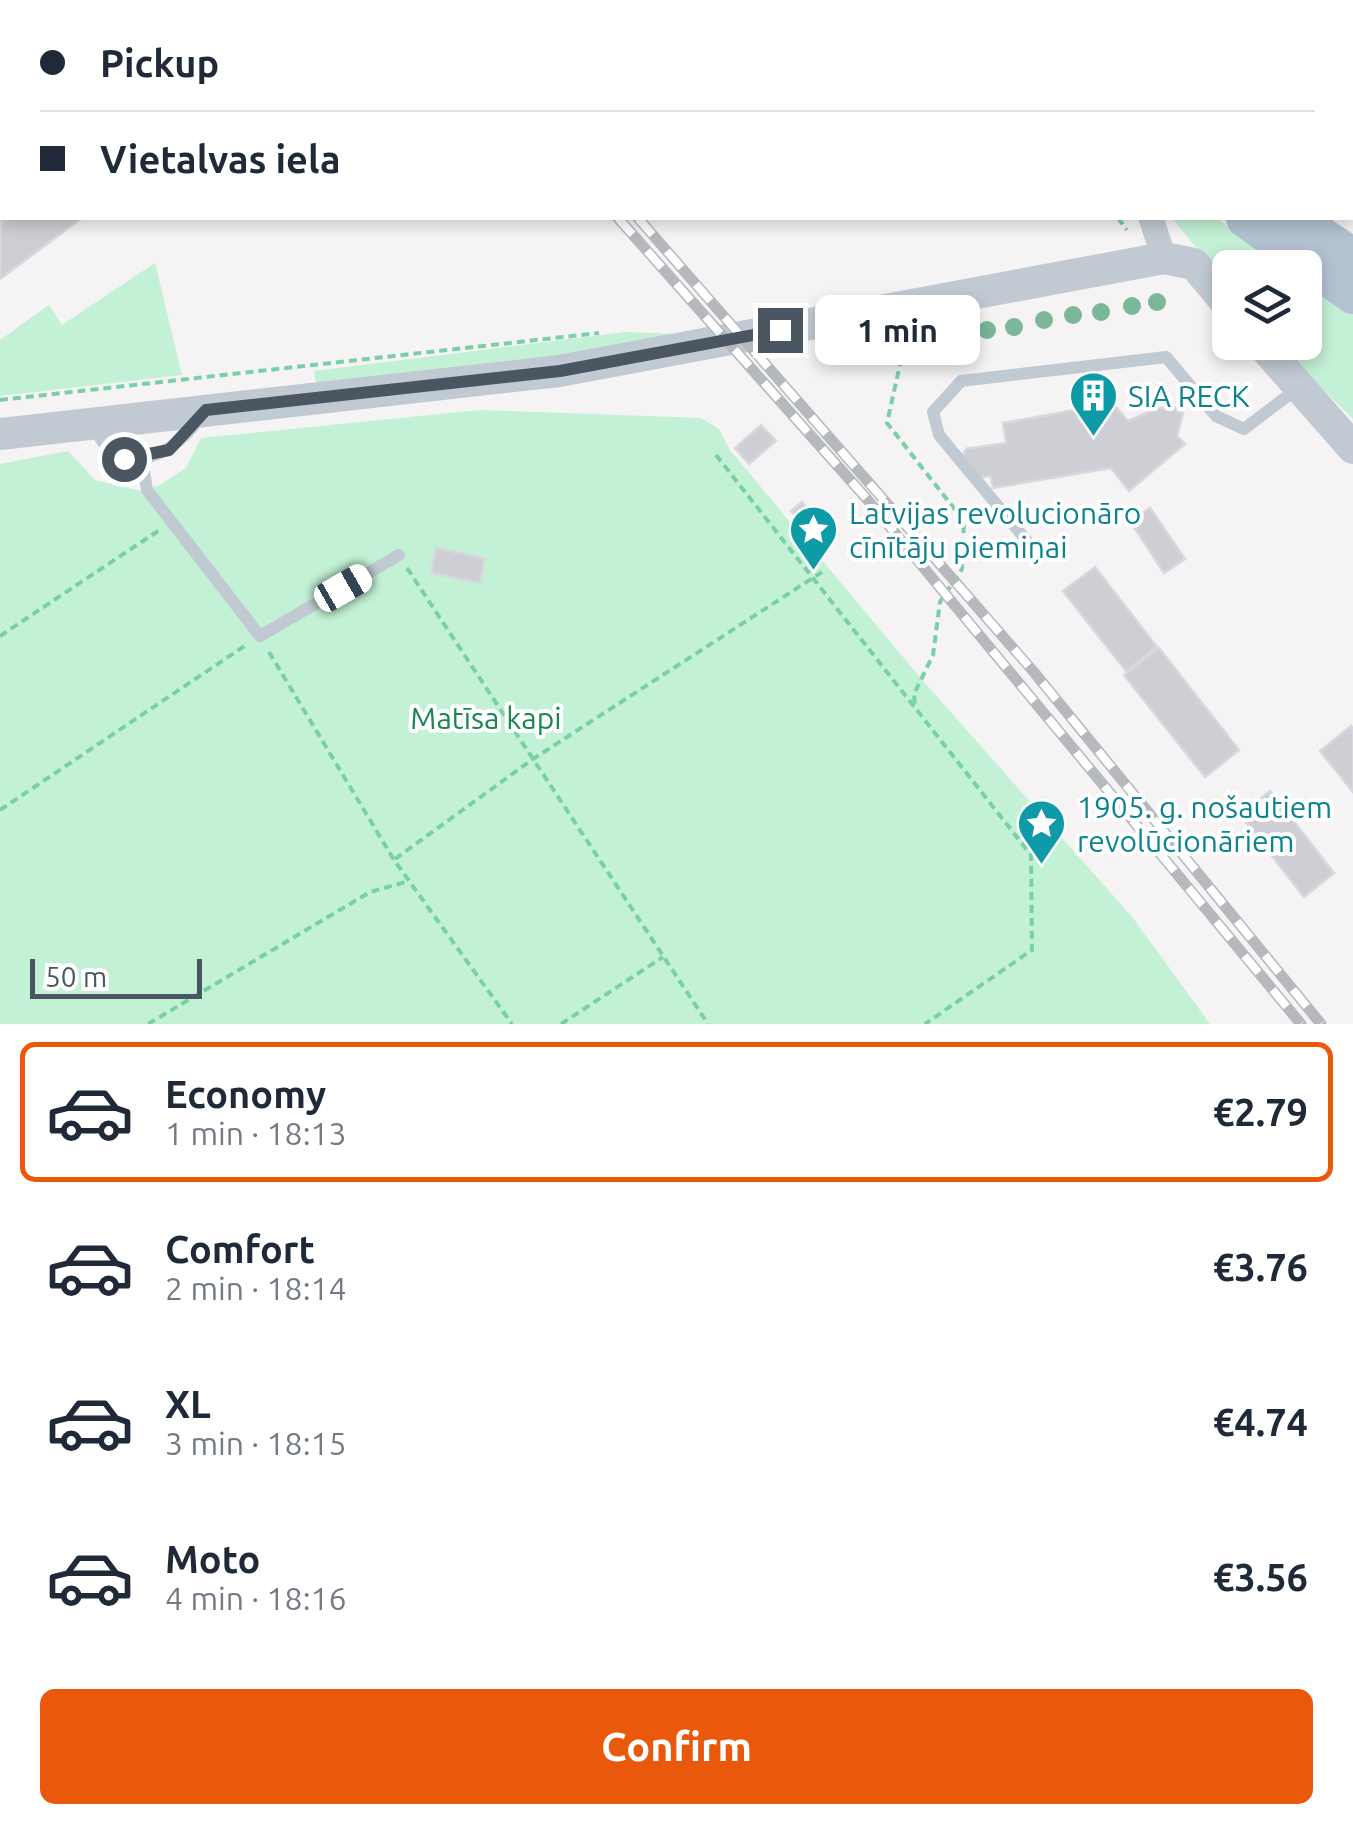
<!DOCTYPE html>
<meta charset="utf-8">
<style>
body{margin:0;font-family:Ubuntu,sans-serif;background:#f2f2f3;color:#1f2937;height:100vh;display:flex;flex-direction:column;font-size:38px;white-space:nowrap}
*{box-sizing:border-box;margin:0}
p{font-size:32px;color:#747a83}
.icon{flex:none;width:55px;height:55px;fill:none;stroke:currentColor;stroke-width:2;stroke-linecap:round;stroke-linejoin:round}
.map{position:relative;height:1024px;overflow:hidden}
.sheet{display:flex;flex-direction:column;background:#fff;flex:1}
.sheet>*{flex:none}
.top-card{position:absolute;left:0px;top:0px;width:1355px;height:220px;box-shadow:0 5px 15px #0003;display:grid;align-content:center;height:220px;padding:0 40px;background:#fff}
.buttons{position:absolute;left:1212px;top:250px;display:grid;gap:20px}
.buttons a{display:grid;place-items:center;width:110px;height:110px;border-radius:15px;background:#fff;box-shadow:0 5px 15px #0003;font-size:50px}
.scale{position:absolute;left:30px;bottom:25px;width:172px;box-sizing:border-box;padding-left:10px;border:5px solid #4a5661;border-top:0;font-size:28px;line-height:35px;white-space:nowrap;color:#4a5661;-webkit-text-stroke:8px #fff;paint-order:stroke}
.end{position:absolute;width:45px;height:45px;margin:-22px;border:12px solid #4a5661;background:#fff;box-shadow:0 0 0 5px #fff}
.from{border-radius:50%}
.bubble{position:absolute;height:70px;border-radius:15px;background:#fff;box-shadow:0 5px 15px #0003;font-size:32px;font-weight:700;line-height:70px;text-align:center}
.car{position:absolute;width:30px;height:60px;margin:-30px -15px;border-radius:12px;box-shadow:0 0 8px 2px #0007;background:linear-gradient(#fff 24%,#345 0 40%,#fff 0 76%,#345 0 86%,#fff 0)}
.top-card b{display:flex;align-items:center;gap:35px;height:95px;font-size:38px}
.top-card b+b{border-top:2px solid #e0e1e3}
.top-card i{width:25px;height:25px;background:#1f2937}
ul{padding:18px 0 0;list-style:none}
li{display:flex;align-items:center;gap:30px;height:140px;margin:0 20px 15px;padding:0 20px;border:5px solid transparent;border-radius:15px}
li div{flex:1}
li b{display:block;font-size:38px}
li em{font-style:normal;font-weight:700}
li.selected{border-color:#ea580c}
li>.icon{width:90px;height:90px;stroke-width:1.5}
.action{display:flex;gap:20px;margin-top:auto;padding:20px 40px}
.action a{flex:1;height:115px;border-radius:15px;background:#ea580c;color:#fff;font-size:40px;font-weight:700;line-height:115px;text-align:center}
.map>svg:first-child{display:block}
.green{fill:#c3f1d5}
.building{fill:#cdcfd5;stroke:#d7d9de;stroke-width:2.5}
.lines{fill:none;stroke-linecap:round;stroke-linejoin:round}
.path{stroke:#7ad0a6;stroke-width:4;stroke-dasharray:8 5;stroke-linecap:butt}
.service{stroke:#c1cad2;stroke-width:12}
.minor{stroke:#c1cad2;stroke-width:25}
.tertiary{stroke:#c1cad2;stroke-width:32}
.primary{stroke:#b3c2d1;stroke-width:40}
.rail-casing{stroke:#b5b8bd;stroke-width:11}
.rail{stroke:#fff;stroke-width:8;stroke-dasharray:22;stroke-linecap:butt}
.tree{fill:#7bb799}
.route{stroke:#4a5661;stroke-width:12}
.labels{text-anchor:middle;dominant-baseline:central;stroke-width:8;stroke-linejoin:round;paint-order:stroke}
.culture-label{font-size:30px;fill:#0d838f;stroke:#fff;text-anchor:start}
.park-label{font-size:30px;fill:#17864f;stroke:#fff}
</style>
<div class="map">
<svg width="1353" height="1024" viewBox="0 0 1353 1024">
<rect width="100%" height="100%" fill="#f5f3f3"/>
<g class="green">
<polygon points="1172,218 1216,218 1284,267 1230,268 1230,288"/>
<polygon points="155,263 182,375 0,396 0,340 49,305 62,325"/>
<polygon points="1305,282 1353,314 1353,419 1276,343 1305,342"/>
<polygon points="625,332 676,334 600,350 316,384 314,371"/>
<polygon points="480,410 701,418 719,429 729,449 924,682 1133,918 1210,1024 0,1024 0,464 68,451 95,480 141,491 158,486 186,468 201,438"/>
</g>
<g class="building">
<polygon points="655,0 870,0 872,2 653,2"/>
<polygon points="2,42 2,218 82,218 0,279"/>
<polygon points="1104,393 1128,421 1158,408 1178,407 1177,412 1183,413 1177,436 1185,444 1129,491 1111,468 993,488 991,476 980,477 963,456 966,449 1006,443 1003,423 1097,406 1093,402"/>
<polygon points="761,425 776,441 749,464 735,448"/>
<polygon points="802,502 816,518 806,527 791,511"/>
<polygon points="1150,508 1185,559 1164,573 1130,521"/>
<polygon points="436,548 485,558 480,583 431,573"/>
<polygon points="1095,567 1157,647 1126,671 1063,591"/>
<polygon points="1159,648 1239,750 1205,777 1124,675"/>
<polygon points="1351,726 1353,729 1353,792 1320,751"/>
<polygon points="1270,791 1334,873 1304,897 1240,815"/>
</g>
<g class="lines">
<g class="path">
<polyline points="937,0 939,2"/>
<polyline points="1118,218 1127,230"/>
<polyline points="907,333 887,423 964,521 962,569 940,602 933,655 914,694 915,707"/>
<polyline points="0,400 599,333"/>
<polyline points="716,455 1031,855 1032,950 925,1024"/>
<polyline points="407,568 708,1024"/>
<polyline points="0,636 158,531"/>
<polyline points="269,652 394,860 512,1024"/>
<polyline points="0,810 246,645"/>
<polyline points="395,859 533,759 822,572"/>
<polyline points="148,1024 370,892 409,881"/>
<polyline points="561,1024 663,957"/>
</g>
<g class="service">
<path d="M91,425L113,456C152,467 180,446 202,415"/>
<polyline points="142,459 147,490 260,636 399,555"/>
<polyline points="1027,541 939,435 933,412 961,381 1166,357 1216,416 1244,429 1298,388"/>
</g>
<g class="minor">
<polyline points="976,0 979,2"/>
<polyline points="1103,0 1105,2"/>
<polyline points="1352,192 1353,193"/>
<polyline points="1151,218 1164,258"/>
</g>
<g class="tertiary">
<polyline points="1260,342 1353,448"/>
<polyline points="0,434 559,371 1164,258 1194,264 1230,307"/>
</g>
<g class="primary">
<polyline points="1021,0 1023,2"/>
<polyline points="1061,0 1063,2"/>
<polyline points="1246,218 1353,294"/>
<polyline points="1293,218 1353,258"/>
</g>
<defs>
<g id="rail">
<polyline points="426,0 428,2"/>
<polyline points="446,0 448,2"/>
<polyline points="618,218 866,498 1301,1024"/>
<polyline points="638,218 1033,671 1321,1024"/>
</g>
</defs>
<use href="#rail" class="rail-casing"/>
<use href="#rail" class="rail"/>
</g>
<g class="tree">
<circle cx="1157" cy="302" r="9"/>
<circle cx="1132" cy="306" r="9"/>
<circle cx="1101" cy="312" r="9"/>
<circle cx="1073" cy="315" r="9"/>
<circle cx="1044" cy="320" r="9"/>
<circle cx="1014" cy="327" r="9"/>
<circle cx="987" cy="330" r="9"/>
</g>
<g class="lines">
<polyline class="route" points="124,459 169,450 206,410 560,371 780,330"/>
</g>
<defs>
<symbol id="building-pin" viewBox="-11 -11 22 30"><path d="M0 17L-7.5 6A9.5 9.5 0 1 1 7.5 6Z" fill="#0f9aa8" stroke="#fff"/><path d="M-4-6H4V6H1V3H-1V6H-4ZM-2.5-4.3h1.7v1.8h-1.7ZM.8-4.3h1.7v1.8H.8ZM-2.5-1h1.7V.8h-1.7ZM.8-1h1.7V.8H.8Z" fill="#fff"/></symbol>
<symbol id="sight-pin" viewBox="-11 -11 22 30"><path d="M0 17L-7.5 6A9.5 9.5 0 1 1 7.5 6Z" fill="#0f9aa8" stroke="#fff"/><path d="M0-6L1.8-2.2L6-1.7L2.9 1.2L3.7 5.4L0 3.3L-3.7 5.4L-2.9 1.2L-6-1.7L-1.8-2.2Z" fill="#fff"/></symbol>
</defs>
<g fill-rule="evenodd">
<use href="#building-pin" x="1066" y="368" width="55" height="75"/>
<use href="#sight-pin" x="786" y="502" width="55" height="75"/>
<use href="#sight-pin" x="1014" y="796" width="55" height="75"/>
</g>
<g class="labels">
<g class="culture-label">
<text x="1128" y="396">SIA RECK</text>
<text x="849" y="513">Latvijas revolucionāro<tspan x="849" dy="34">cīnītāju piemiņai</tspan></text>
<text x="1077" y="807">1905. g. nošautiem<tspan x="1077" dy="34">revolūcionāriem</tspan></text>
</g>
<g class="park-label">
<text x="486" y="718">Matīsa kapi</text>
</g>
</g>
</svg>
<div class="buttons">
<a><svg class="icon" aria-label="layers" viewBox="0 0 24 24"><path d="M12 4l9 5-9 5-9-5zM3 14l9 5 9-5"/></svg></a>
</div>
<div class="scale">50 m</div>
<i class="end from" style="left:124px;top:459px"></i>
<i class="end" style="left:780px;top:330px"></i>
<div class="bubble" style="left:815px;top:295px;width:165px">1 min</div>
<i class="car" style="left:343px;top:588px;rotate:60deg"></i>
<div class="top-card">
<b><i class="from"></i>Pickup</b>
<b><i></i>Vietalvas iela</b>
</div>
</div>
<section class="sheet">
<ul>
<li class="selected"><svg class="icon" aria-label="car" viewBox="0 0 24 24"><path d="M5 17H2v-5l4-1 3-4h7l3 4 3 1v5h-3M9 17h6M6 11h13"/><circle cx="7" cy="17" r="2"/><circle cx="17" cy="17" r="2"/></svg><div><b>Economy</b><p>1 min · 18:13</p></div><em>€2.79</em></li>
<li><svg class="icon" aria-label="car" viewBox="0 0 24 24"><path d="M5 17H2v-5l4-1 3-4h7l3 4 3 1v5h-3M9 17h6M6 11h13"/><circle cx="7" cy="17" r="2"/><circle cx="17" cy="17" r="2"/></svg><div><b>Comfort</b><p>2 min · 18:14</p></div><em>€3.76</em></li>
<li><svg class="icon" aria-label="car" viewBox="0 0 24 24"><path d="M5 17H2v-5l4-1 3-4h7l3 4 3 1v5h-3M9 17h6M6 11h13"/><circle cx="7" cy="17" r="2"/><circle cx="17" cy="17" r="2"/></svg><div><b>XL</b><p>3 min · 18:15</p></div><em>€4.74</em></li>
<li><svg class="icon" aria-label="car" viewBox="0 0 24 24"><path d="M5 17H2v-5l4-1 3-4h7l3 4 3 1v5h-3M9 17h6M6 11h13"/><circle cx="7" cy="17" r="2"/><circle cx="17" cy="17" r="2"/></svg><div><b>Moto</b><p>4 min · 18:16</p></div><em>€3.56</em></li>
</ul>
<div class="action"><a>Confirm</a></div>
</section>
